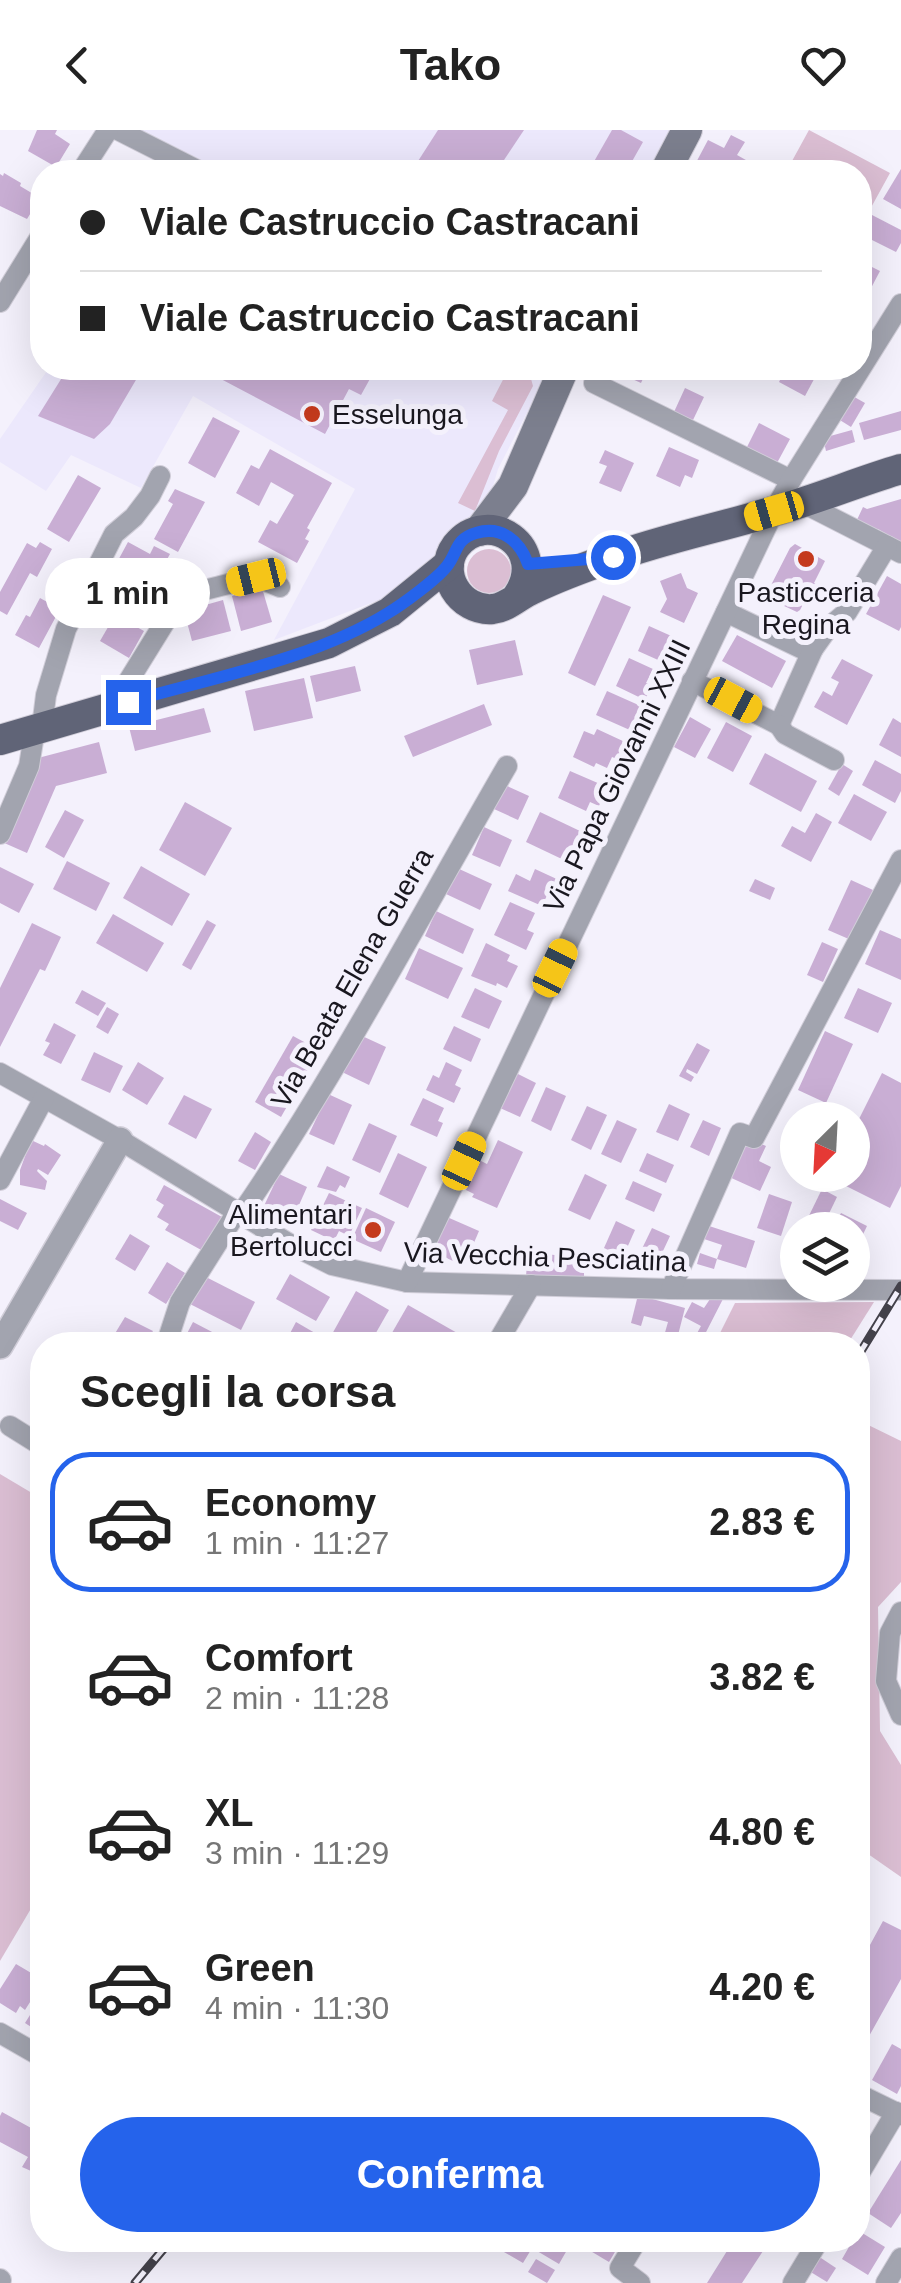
<!DOCTYPE html>
<html lang="it">
<meta charset="utf-8">
<style>
body{margin:0;font-family:Helvetica,sans-serif;background:#f6f6f6;color:#222;height:100vh;display:flex;flex-direction:column;font-size:38px;white-space:nowrap}
*{box-sizing:border-box;margin:0}
p{font-size:32px;color:#767676}
.icon{flex:none;width:55px;height:55px;fill:none;stroke:currentColor;stroke-width:2;stroke-linecap:round;stroke-linejoin:round}
.map{position:relative;flex:1;overflow:hidden}
.side{position:absolute;left:30px;top:1202px;width:840px;height:920px;display:flex;flex-direction:column;background:#fff;border-radius:40px;box-shadow:0 10px 40px #0002}
.side>*{flex:none}
.guide{position:absolute;left:30px;top:30px;width:842px;height:220px;border-radius:40px;box-shadow:0 10px 40px #0002;display:grid;align-content:center;height:220px;padding:0 50px;background:#fff}
.needle{width:65px;rotate:204deg}
.fabs{position:absolute;left:780px;top:972px;display:grid;gap:20px}
.fabs a{display:grid;place-items:center;width:90px;height:90px;border-radius:50%;background:#fff;box-shadow:0 10px 40px #0002;font-size:50px}
.end{position:absolute;width:45px;height:45px;margin:-22px;border:12px solid #2563eb;background:#fff;box-shadow:0 0 0 5px #fff}
.from{border-radius:50%}
.bubble{position:absolute;height:70px;border-radius:35px;background:#fff;box-shadow:0 10px 40px #0002;font-size:32px;font-weight:700;line-height:70px;text-align:center}
.car{position:absolute;width:30px;height:60px;margin:-30px -15px;border-radius:12px;box-shadow:0 0 8px 2px #0007;background:linear-gradient(#f5c518 24%,#345 0 40%,#f5c518 0 76%,#345 0 86%,#f5c518 0)}
.guide b{display:flex;align-items:center;gap:35px;height:95px;font-size:38px}
.guide b+b{border-top:2px solid #e0e0e0}
.guide i{width:25px;height:25px;background:#222}
ul{padding:0;list-style:none}
li{display:flex;align-items:center;gap:30px;height:140px;margin:0 20px 15px;padding:0 30px;border:5px solid transparent;border-radius:40px}
li div{flex:1}
li b{display:block;font-size:38px}
li em{font-style:normal;font-weight:700}
li.active{border-color:#2563eb}
li>.icon{width:90px;height:90px;stroke-width:1.5}
h2{padding:0 50px;font-size:45px;line-height:120px}
.primary-button{display:flex;gap:20px;margin-top:auto;padding:20px 50px}
.primary-button a{flex:1;height:115px;border-radius:60px;background:#2563eb;color:#fff;font-size:40px;font-weight:700;line-height:115px;text-align:center}
header{display:flex;justify-content:space-between;align-items:center;height:130px;padding:0 50px;background:#fff;font-size:45px;font-weight:700}
.map>svg:first-child{display:block}
.built{fill:#ece8fc}
.green{fill:#dbbed3}
.building{fill:#c9aed4}
.lines{fill:none;stroke-linecap:round;stroke-linejoin:round}
.minor-casing{stroke:#d1ced9;stroke-width:22}
.tertiary-casing{stroke:#d1ced9;stroke-width:28}
.secondary-casing{stroke:#d1ced9;stroke-width:32}
.primary-casing{stroke:#d1ced9;stroke-width:32}
.minor{stroke:#a2a4af;stroke-width:20}
.tertiary{stroke:#a2a4af;stroke-width:25}
.secondary{stroke:#7c7f8e;stroke-width:30}
.primary{stroke:#606477;stroke-width:30}
.rail-casing{stroke:#44424b;stroke-width:9}
.rail{stroke:#f4f1fc;stroke-width:5;stroke-dasharray:15;stroke-linecap:butt}
.route{stroke:#2563eb;stroke-width:12}
.poi-dot{fill:#c43a1d;stroke:#f4f1fc;stroke-width:4}
.labels{text-anchor:middle;dominant-baseline:central;stroke-width:10;stroke-linejoin:round;paint-order:stroke}
.poi-label{font-size:28px;fill:#19171f;stroke:#f4f1fc;text-anchor:start}
.street-label{font-size:28px;fill:#19171f;stroke:#f4f1fc}
</style>
<header><svg class="icon" aria-label="back" viewBox="0 0 24 24"><path d="M15 5l-7 7 7 7"/></svg>Tako<svg class="icon" aria-label="heart" viewBox="0 0 24 24"><path d="M12 20l-8-8c-3-5 5-10 8-4 3-6 11-1 8 4z"/></svg></header>
<div class="map">
<svg width="901" height="2153" viewBox="0 0 901 2153">
<rect width="100%" height="100%" fill="#f4f1fc"/>
<g class="built">
<polygon points="136,0 674,0 653,42 177,42 187,28"/>
<polygon points="49,238 550,238 498,339 485,383 448,407 420,448 400,462 274,510 355,359 193,266 141,358 71,325 46,361 0,332 0,309"/>
</g>
<g class="green">
<polygon points="809,0 890,43 868,83 860,79 860,42 786,42"/>
<polygon points="505,238 528,238 533,256 499,321 475,381 458,373 508,280 492,271 508,240"/>
<circle cx="489" cy="441" r="22"/>
<polygon points="874,1172 847,1215 714,1215 735,1173"/>
<polygon points="858,1290 901,1311 901,1452 878,1477 880,1601 901,1635 901,1747 858,1717"/>
<polygon points="0,1344 42,1369 42,1760 0,1831"/>
</g>
<g class="building">
<polygon points="37,0 57,0 55,4 70,14 56,37 28,21"/>
<polygon points="438,0 524,0 496,42 411,42"/>
<polygon points="612,0 621,0 643,12 626,42 588,42"/>
<polygon points="731,5 745,12 737,25 753,34 749,42 691,42 708,10 724,18"/>
<polygon points="901,39 901,79 883,69"/>
<polygon points="4,43 21,53 20,56 40,68 27,89 0,76 0,44 3,46"/>
<polygon points="872,85 901,100 901,113 896,122 862,105"/>
<polygon points="860,131 880,141 860,179"/>
<polygon points="68,238 143,238 110,294 94,309 38,286"/>
<polygon points="200,238 376,238 361,265 349,259 325,304"/>
<polygon points="608,238 648,238 641,253"/>
<polygon points="786,238 820,238 805,266 779,252"/>
<polygon points="685,258 704,267 693,290 674,282"/>
<polygon points="849,264 865,273 851,297 835,287"/>
<polygon points="901,281 901,300 864,310 859,293"/>
<polygon points="213,287 240,301 215,348 188,333"/>
<polygon points="759,293 790,309 777,333 747,317"/>
<polygon points="852,300 855,312 826,321 823,308"/>
<polygon points="669,317 699,330 692,348 685,345 680,357 656,346"/>
<polygon points="270,319 332,353 307,398 310,400 305,409 309,411 297,433 258,412 270,390 277,394 294,365 271,352 259,376 236,363 251,335 259,339"/>
<polygon points="605,320 634,333 621,362 599,353 607,336 599,333"/>
<polygon points="78,345 101,358 69,412 47,399"/>
<polygon points="175,359 205,372 178,422 154,409 173,374 168,371"/>
<polygon points="901,369 901,413 878,399 874,400 856,392 863,377 867,379"/>
<polygon points="40,412 52,419 37,447 30,443 7,485 0,481 0,462 27,413 36,418"/>
<polygon points="128,412 150,424 154,416 170,424 153,455 136,446 127,463 97,447 106,431 115,436"/>
<polygon points="795,414 825,431 814,453 823,458 822,464 817,465 812,457 800,480 797,482 769,469 767,463 790,418"/>
<polygon points="681,443 687,458 698,463 684,493 660,482 667,469 660,451"/>
<polygon points="887,446 901,454 901,497 899,501 866,484"/>
<polygon points="262,458 272,492 241,501 232,466"/>
<polygon points="603,465 631,477 595,556 568,543"/>
<polygon points="40,468 60,479 39,518 15,505 26,485 30,487"/>
<polygon points="223,470 231,501 192,511 184,481"/>
<polygon points="115,485 144,501 129,528 100,511"/>
<polygon points="649,496 678,509 667,534 638,521"/>
<polygon points="737,505 786,531 772,558 722,531"/>
<polygon points="515,510 523,545 477,555 469,520"/>
<polygon points="629,528 653,539 646,553 652,555 645,570 616,556"/>
<polygon points="842,529 873,545 847,595 814,577 823,561 832,566 839,552 831,548"/>
<polygon points="355,536 361,561 316,572 310,546"/>
<polygon points="304,548 313,588 254,601 245,561"/>
<polygon points="607,561 643,577 632,601 596,585"/>
<polygon points="484,574 492,595 413,627 404,606"/>
<polygon points="204,578 211,602 135,621 129,597"/>
<polygon points="690,587 711,599 695,628 674,617"/>
<polygon points="893,588 901,593 901,627 879,615"/>
<polygon points="726,592 752,606 733,642 707,628"/>
<polygon points="597,599 625,612 617,629 612,627 607,638 596,633 594,637 573,627 584,601 594,605"/>
<polygon points="99,612 107,643 56,656 27,723 2,712 38,628"/>
<polygon points="765,623 817,651 801,682 749,654"/>
<polygon points="875,630 901,644 901,661 895,673 862,655"/>
<polygon points="842,634 853,641 839,666 828,659"/>
<polygon points="570,641 607,657 599,676 590,672 586,681 558,668"/>
<polygon points="505,655 529,666 518,690 494,679"/>
<polygon points="854,664 887,682 871,711 838,693"/>
<polygon points="185,672 232,698 205,746 159,720"/>
<polygon points="65,680 84,690 64,728 45,717"/>
<polygon points="540,682 580,701 566,731 526,712"/>
<polygon points="816,683 832,692 811,732 781,716 792,696 805,703"/>
<polygon points="484,697 512,710 500,737 472,725"/>
<polygon points="67,731 110,753 96,781 53,759"/>
<polygon points="141,736 190,764 172,796 123,768"/>
<polygon points="0,737 34,754 19,783 0,773"/>
<polygon points="457,738 492,754 480,780 446,764"/>
<polygon points="535,739 561,751 556,762 550,759 542,776 508,761 516,744 530,751"/>
<polygon points="755,749 775,758 770,770 749,761"/>
<polygon points="851,750 873,760 851,810 828,800"/>
<polygon points="510,772 535,783 527,800 534,803 526,820 494,805"/>
<polygon points="436,781 474,799 463,824 425,806"/>
<polygon points="113,784 164,813 147,842 96,813"/>
<polygon points="207,790 216,795 191,840 182,835"/>
<polygon points="32,793 61,807 45,841 40,839 0,917 0,858"/>
<polygon points="880,800 901,809 901,850 865,834"/>
<polygon points="822,812 838,819 823,852 807,845"/>
<polygon points="486,813 510,825 507,831 518,836 507,858 497,853 496,856 471,846"/>
<polygon points="419,818 463,838 448,869 405,849"/>
<polygon points="475,858 502,871 489,899 461,887"/>
<polygon points="858,858 892,873 878,903 844,888"/>
<polygon points="82,860 106,873 98,886 75,873"/>
<polygon points="107,877 119,884 108,904 96,897"/>
<polygon points="54,893 76,905 61,934 43,925 50,913 45,911"/>
<polygon points="454,896 481,909 471,932 443,919"/>
<polygon points="825,901 853,914 826,973 798,960"/>
<polygon points="360,905 386,917 369,955 342,942"/>
<polygon points="293,906 319,920 281,987 255,972"/>
<polygon points="697,913 710,920 697,944 687,939 686,942 694,947 691,952 679,946"/>
<polygon points="94,922 123,936 110,963 81,950"/>
<polygon points="138,932 164,948 147,975 122,960"/>
<polygon points="446,932 462,940 455,955 461,958 454,973 426,960 433,945 439,948"/>
<polygon points="516,943 536,953 520,987 500,978"/>
<polygon points="882,943 901,953 901,1056 890,1078 830,1048 832,1045 852,1045 852,1003"/>
<polygon points="546,957 566,966 551,1001 531,991"/>
<polygon points="328,964 352,975 334,1015 309,1004"/>
<polygon points="184,965 212,979 196,1009 168,994"/>
<polygon points="423,968 444,978 438,991 443,993 437,1007 410,995"/>
<polygon points="669,974 690,984 678,1011 656,1002"/>
<polygon points="587,976 607,985 591,1020 571,1010"/>
<polygon points="617,990 637,999 621,1033 601,1024"/>
<polygon points="703,990 721,998 709,1026 690,1017"/>
<polygon points="369,993 397,1006 380,1043 352,1030"/>
<polygon points="255,1002 271,1012 255,1040 238,1031"/>
<polygon points="743,1006 766,1016 759,1031 771,1037 760,1061 727,1046"/>
<polygon points="31,1010 44,1016 45,1014 61,1025 48,1045 38,1039 37,1041 47,1051 45,1060 20,1055 20,1040"/>
<polygon points="498,1010 523,1022 497,1078 472,1067 474,1064 466,1060 479,1030 487,1034"/>
<polygon points="398,1023 427,1037 408,1078 379,1064"/>
<polygon points="647,1023 674,1035 666,1053 639,1041"/>
<polygon points="327,1036 350,1047 345,1058 340,1055 336,1062 317,1057"/>
<polygon points="279,1044 307,1057 292,1091 263,1078"/>
<polygon points="585,1044 607,1055 590,1090 568,1080"/>
<polygon points="633,1051 662,1064 654,1082 625,1069"/>
<polygon points="164,1055 222,1087 203,1121 165,1100 169,1094 157,1087 164,1075 156,1070"/>
<polygon points="822,1059 837,1067 821,1100 802,1100"/>
<polygon points="329,1063 362,1078 349,1106 339,1101 334,1111 311,1100"/>
<polygon points="769,1064 792,1072 781,1106 757,1098"/>
<polygon points="0,1069 27,1083 18,1100 0,1091"/>
<polygon points="366,1078 395,1092 381,1122 352,1109"/>
<polygon points="841,1083 867,1096 856,1119 852,1118 852,1100 832,1100"/>
<polygon points="447,1087 479,1101 464,1136 431,1121"/>
<polygon points="616,1091 635,1100 623,1127 604,1118"/>
<polygon points="703,1094 755,1111 746,1138 717,1129 714,1139 697,1134 700,1123 717,1129 722,1115 698,1107"/>
<polygon points="652,1098 670,1106 656,1136 638,1127"/>
<polygon points="130,1104 150,1116 135,1141 115,1129"/>
<polygon points="532,1123 578,1127 577,1140 584,1141 584,1150 526,1147 527,1132 531,1132"/>
<polygon points="167,1132 185,1143 166,1174 148,1163"/>
<polygon points="290,1144 330,1167 316,1191 276,1169"/>
<polygon points="202,1145 255,1172 241,1200 188,1173"/>
<polygon points="356,1161 389,1180 369,1215 326,1215"/>
<polygon points="638,1165 685,1178 677,1209 664,1206 668,1192 644,1186 641,1196 631,1193"/>
<polygon points="710,1169 723,1169 703,1208 696,1205 701,1196 684,1187 692,1172 704,1178"/>
<polygon points="408,1175 473,1212 471,1215 385,1215"/>
<polygon points="125,1187 153,1201 144,1215 116,1215 111,1210"/>
<polygon points="193,1192 216,1204 210,1215 181,1215"/>
<polygon points="296,1192 315,1203 308,1215 302,1215 288,1207"/>
<polygon points="883,1791 901,1800 901,1849 868,1908 858,1902 858,1883 863,1873 858,1870 858,1837"/>
<polygon points="16,1834 38,1847 32,1858 37,1861 25,1880 20,1876 16,1883 0,1873 0,1859"/>
<polygon points="40,1869 42,1871 42,1904 25,1893"/>
<polygon points="892,1914 901,1919 901,1956 897,1964 872,1950"/>
<polygon points="2,1982 42,2004 42,2034 36,2031 31,2041 22,2037 28,2027 0,2012 0,1986"/>
<polygon points="901,2030 901,2083 891,2098 868,2083"/>
<polygon points="859,2101 885,2117 868,2145 842,2129 853,2110 858,2110"/>
<polygon points="502,2110 551,2110 567,2120 559,2134 532,2118 523,2133 497,2118"/>
<polygon points="572,2110 622,2110 609,2132"/>
<polygon points="728,2110 760,2110 756,2117 763,2121 742,2153 707,2153 732,2113"/>
<polygon points="818,2126 836,2138 827,2152 809,2141"/>
<polygon points="536,2129 555,2140 547,2153 528,2142"/>
</g>
<g class="lines">
<defs>
<g id="minor">
<polyline points="118,0 201,42"/>
<polyline points="81,42 108,0"/>
<polyline points="0,172 42,104"/>
<polyline points="594,253 791,350"/>
<polyline points="803,373 901,423"/>
<polyline points="726,482 807,521 813,519 828,498 847,482 887,416"/>
<polyline points="692,551 779,595 813,519"/>
<polyline points="128,572 129,550 181,466 256,447 280,457"/>
<polyline points="779,595 785,604 834,630"/>
<polyline points="42,597 46,565 66,499 114,404 134,387 150,366 160,346"/>
<polyline points="0,704 29,636 35,599"/>
<polyline points="0,943 120,1010 288,1113 332,1135 407,1152 671,1159 901,1160"/>
<polyline points="0,1050 44,968"/>
<path d="M241,1084C339,941 420,786 507,636"/>
<polyline points="407,1152 774,381 791,350 901,174"/>
<polyline points="671,1159 740,1003 754,1008 901,730"/>
<polyline points="166,1215 180,1172 237,1082"/>
<polyline points="496,1215 531,1155"/>
<polyline points="10,1296 42,1316"/>
<polyline points="901,1482 890,1503 886,1551 901,1585"/>
<polyline points="0,1903 42,1927"/>
<polyline points="858,1964 901,1985"/>
<polyline points="858,2046 896,1982"/>
<polyline points="637,2110 620,2138 640,2153"/>
<polyline points="0,2149 1,2150"/>
<polyline points="793,2153 819,2110"/>
<polyline points="886,2153 901,2128"/>
</g>
<polyline id="tertiary" points="0,1216 120,1010"/>
<g id="secondary">
<polyline points="665,42 687,0"/>
<polyline points="479,401 513,356 564,238"/>
</g>
<g id="primary">
<path d="M517,467C551,417 487,376 456,416C436,443 460,482 493,479C508,477 519,465 533,459C558,447 585,437 611,428C663,409 718,398 771,382C815,370 857,352 901,339"/>
<polyline points="0,610 329,513 390,482 449,434"/>
</g>
</defs>
<use href="#minor" class="minor-casing"/>
<use href="#tertiary" class="tertiary-casing"/>
<use href="#secondary" class="secondary-casing"/>
<use href="#primary" class="primary-casing"/>
<use href="#minor" class="minor"/>
<use href="#tertiary" class="tertiary"/>
<use href="#secondary" class="secondary"/>
<use href="#primary" class="primary"/>
<defs>
<g id="rail">
<polyline points="858,1226 901,1156"/>
<polyline points="135,2153 171,2110"/>
</g>
</defs>
<use href="#rail" class="rail-casing"/>
<use href="#rail" class="rail"/>
</g>
<g class="lines">
<path class="route" d="M128,572C211,548 314,529 388,483C403,474 437,449 447,436C458,422 455,409 476,403C501,395 520,411 528,434L613,427"/>
</g>
<g class="poi-dot">
<circle cx="312" cy="284" r="10"/>
<circle cx="806" cy="429" r="10"/>
<circle cx="373" cy="1100" r="10"/>
</g>
<g class="labels">
<g class="poi-label">
<text x="332" y="284">Esselunga</text>
<text x="806" y="462" text-anchor="middle">Pasticceria<tspan x="806" dy="32">Regina</tspan></text>
<text x="353" y="1084" text-anchor="end">Alimentari<tspan x="353" dy="32">Bertolucci</tspan></text>
</g>
<g class="street-label">
<text transform="translate(617 646) rotate(-64)">Via Papa Giovanni XXIII</text>
<text transform="translate(352 848) rotate(-60)">Via Beata Elena Guerra</text>
<text transform="translate(545 1127) rotate(2)">Via Vecchia Pesciatina</text>
</g>
</g>
</svg>
<div class="fabs">
<a><svg class="needle" viewBox="-14 -14 28 28"><path d="M0-13l5 13h-10z" fill="#e53935"/><path d="M0 13l5-13h-10z" fill="#767676"/></svg></a>
<a><svg class="icon" aria-label="layers" viewBox="0 0 24 24"><path d="M12 4l9 5-9 5-9-5zM3 14l9 5 9-5"/></svg></a>
</div>
<i class="end from" style="left:613px;top:427px"></i>
<i class="end" style="left:128px;top:572px"></i>
<div class="bubble" style="left:45px;top:428px;width:165px">1 min</div>
<i class="car" style="left:774px;top:381px;rotate:254deg"></i>
<i class="car" style="left:256px;top:447px;rotate:256deg"></i>
<i class="car" style="left:733px;top:570px;rotate:118deg"></i>
<i class="car" style="left:555px;top:838px;rotate:26deg"></i>
<i class="car" style="left:464px;top:1031px;rotate:25deg"></i>
<div class="guide">
<b><i class="from"></i>Viale Castruccio Castracani</b>
<b><i></i>Viale Castruccio Castracani</b>
</div>
<section class="side">
<h2>Scegli la corsa</h2>
<ul>
<li class="active"><svg class="icon" aria-label="car" viewBox="0 0 24 24"><path d="M5 17H2v-5l4-1 3-4h7l3 4 3 1v5h-3M9 17h6M6 11h13"/><circle cx="7" cy="17" r="2"/><circle cx="17" cy="17" r="2"/></svg><div><b>Economy</b><p>1 min · 11:27</p></div><em>2.83 €</em></li>
<li><svg class="icon" aria-label="car" viewBox="0 0 24 24"><path d="M5 17H2v-5l4-1 3-4h7l3 4 3 1v5h-3M9 17h6M6 11h13"/><circle cx="7" cy="17" r="2"/><circle cx="17" cy="17" r="2"/></svg><div><b>Comfort</b><p>2 min · 11:28</p></div><em>3.82 €</em></li>
<li><svg class="icon" aria-label="car" viewBox="0 0 24 24"><path d="M5 17H2v-5l4-1 3-4h7l3 4 3 1v5h-3M9 17h6M6 11h13"/><circle cx="7" cy="17" r="2"/><circle cx="17" cy="17" r="2"/></svg><div><b>XL</b><p>3 min · 11:29</p></div><em>4.80 €</em></li>
<li><svg class="icon" aria-label="car" viewBox="0 0 24 24"><path d="M5 17H2v-5l4-1 3-4h7l3 4 3 1v5h-3M9 17h6M6 11h13"/><circle cx="7" cy="17" r="2"/><circle cx="17" cy="17" r="2"/></svg><div><b>Green</b><p>4 min · 11:30</p></div><em>4.20 €</em></li>
</ul>
<div class="primary-button"><a>Conferma</a></div>
</section>
</div>
